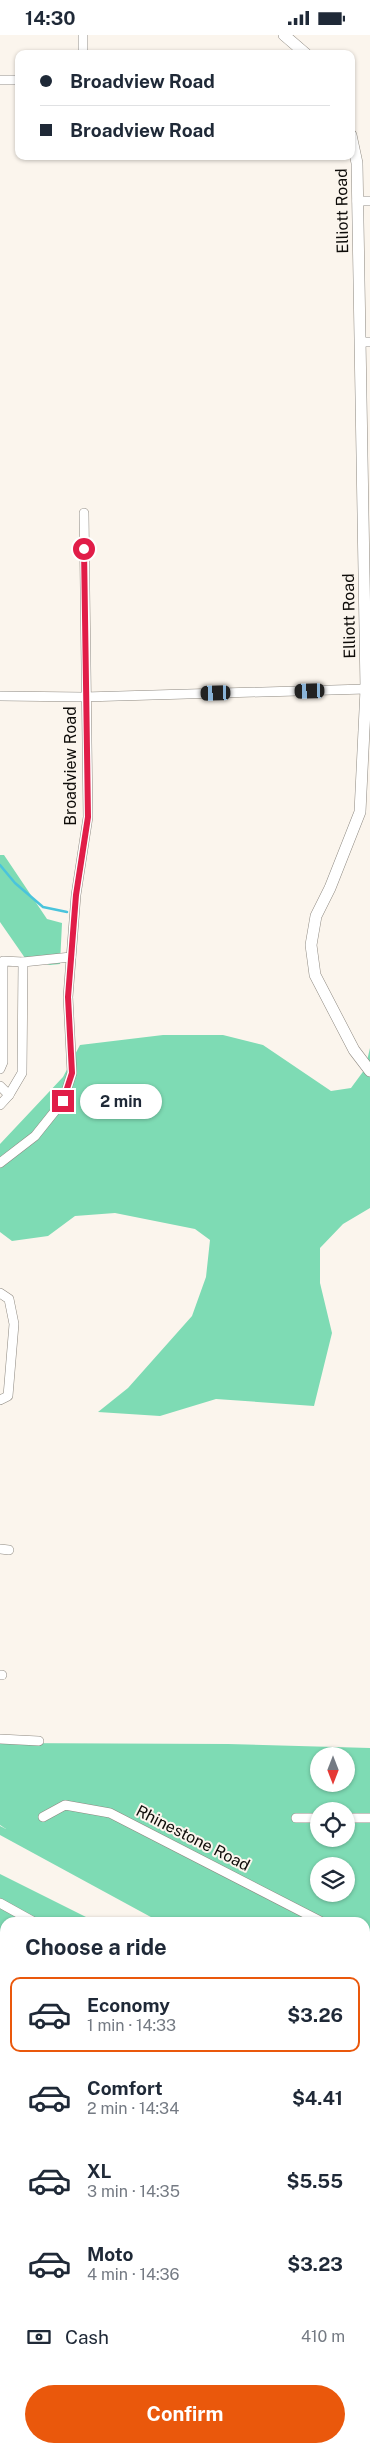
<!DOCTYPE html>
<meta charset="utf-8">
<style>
body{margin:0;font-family:"Public Sans",sans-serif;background:#f2f2f3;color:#1f2937;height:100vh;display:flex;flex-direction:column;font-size:19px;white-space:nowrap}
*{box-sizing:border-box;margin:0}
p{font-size:16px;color:#747a83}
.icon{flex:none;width:28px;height:28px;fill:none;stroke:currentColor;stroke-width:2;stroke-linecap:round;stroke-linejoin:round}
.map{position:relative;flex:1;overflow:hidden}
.side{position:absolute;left:0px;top:1882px;width:370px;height:536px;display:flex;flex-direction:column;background:#fff;border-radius:15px 15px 0 0;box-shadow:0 1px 4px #0004}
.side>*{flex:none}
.hud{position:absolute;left:15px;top:15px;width:340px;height:110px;border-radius:10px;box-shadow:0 1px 4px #0004;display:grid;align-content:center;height:110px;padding:0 25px;background:#fff}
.needle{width:32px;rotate:180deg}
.buttons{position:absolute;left:310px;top:1712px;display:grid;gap:10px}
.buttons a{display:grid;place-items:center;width:45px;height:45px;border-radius:50%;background:#fff;box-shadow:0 1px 4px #0004;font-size:25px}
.end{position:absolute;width:22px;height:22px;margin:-11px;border:6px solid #e11d48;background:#fff;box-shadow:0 0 0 2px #fff}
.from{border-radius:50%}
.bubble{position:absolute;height:35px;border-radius:18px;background:#fff;box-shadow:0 1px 4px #0004;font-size:16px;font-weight:700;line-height:35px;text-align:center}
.car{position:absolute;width:15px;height:30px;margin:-15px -8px;border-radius:6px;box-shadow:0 0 4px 1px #0007;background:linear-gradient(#222 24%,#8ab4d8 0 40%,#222 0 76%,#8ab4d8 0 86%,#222 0)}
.hud b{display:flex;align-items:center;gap:18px;height:48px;font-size:19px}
.hud b+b{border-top:1px solid #e0e1e3}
.hud i{width:12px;height:12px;background:#1f2937}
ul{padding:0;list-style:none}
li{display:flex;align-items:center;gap:15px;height:75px;margin:0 10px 8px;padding:0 15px;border:2px solid transparent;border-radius:10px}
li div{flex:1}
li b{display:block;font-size:19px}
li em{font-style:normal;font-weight:700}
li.active{border-color:#ea580c}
li>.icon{width:45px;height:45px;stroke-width:1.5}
h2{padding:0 25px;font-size:22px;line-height:60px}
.pay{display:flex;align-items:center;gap:12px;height:55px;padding:0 25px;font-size:19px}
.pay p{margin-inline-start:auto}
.button{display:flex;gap:10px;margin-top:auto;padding:10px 25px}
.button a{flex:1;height:58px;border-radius:30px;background:#ea580c;color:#fff;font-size:20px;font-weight:700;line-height:58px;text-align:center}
.status{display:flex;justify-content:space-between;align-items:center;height:35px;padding:0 25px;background:#fff;direction:ltr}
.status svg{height:14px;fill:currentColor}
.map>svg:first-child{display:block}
.green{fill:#7edbb4;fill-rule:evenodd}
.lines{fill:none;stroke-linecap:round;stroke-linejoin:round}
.stream{stroke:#4ac4dc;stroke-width:2.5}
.minor-casing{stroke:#8e8981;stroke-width:10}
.tertiary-casing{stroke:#8e8981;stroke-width:12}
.minor{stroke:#fff;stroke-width:9}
.tertiary{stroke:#fff;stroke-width:11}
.route{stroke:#e11d48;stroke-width:6}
.labels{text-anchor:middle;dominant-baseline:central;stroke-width:4;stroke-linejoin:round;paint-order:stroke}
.street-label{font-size:16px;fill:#0e0c09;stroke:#fbf5ed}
</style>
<div class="status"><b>14:30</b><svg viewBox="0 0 49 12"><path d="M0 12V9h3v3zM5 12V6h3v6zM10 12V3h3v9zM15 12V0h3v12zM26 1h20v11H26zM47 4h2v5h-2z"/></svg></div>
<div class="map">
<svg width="370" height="2418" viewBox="0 0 370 2418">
<rect width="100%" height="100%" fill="#fbf5ed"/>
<g class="green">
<polygon points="0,820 4,820 47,884 62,888 60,929 50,930 25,923 0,887"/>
<polygon points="163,1000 223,1000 263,1010 331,1056 351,1053 365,1034 370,1013 370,1173 343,1189 320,1213 320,1248 332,1298 314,1371 216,1364 160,1381 98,1377 128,1353 192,1281 206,1242 210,1205 195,1194 115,1178 75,1181 48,1201 12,1206 0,1197 0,1109 63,1042 80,1010"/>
<path d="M0,1708L228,1709L370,1713V1990L365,1988V1888L160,1887L0,1800V1791L6,1794L0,1790ZM319,1721H346V1749H319ZM319,1776H346V1804H319ZM319,1831H346V1859H319Z"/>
<polygon points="0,1839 96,1887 5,1888 5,2329 0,2325"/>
<polygon points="365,2030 370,2033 370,2418 29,2418 29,2414 365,2414"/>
</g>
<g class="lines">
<polyline class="stream" points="0,830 15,848 43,872 67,877"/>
<defs>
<g id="minor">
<polyline points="83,19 83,0"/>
<polyline points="0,45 19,45"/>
<polyline points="357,166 370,166"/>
<polyline points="361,307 370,307"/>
<polyline points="0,661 84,662 366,654"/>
<polyline points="0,1034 3,1027 3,926 23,927 71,922"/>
<polyline points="0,1051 9,1060 0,1070"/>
<polyline points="9,1060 22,1038 23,927"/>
<polyline points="0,1128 35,1101 63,1066 72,1038 68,962 76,860 88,782 84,478"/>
<polyline points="0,1258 9,1264 14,1289 8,1361 0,1365"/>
<polyline points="0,1514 9,1515"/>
<polyline points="0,1640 2,1640"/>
<polyline points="0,1704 39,1706"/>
<polyline points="43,1782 65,1770 110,1778 324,1888"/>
<polyline points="296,1783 319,1783"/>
<polyline points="346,1783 370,1783"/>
<polyline points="0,1868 36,1888"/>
<polyline points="365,1906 370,1902"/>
<polyline points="365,1987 370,1987"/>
<polyline points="0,1998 5,2000"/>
<polyline points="365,2133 370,2132"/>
<polyline points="365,2349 370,2337"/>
</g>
<g id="tertiary">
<polyline points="284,0 306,19"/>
<polyline points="351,100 357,128 366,654 360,777 330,853 316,881 311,910 315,940 354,1015 370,1036"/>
</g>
</defs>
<use href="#minor" class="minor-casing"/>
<use href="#tertiary" class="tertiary-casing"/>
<use href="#minor" class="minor"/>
<use href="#tertiary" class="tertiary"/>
</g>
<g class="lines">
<polyline class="route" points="63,1066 72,1038 68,962 76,860 88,782 84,514"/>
</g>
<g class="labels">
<g class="street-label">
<text transform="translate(342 176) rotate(-91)">Elliott Road</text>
<text transform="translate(349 581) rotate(-91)">Elliott Road</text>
<text transform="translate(70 731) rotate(-90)">Broadview Road</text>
<text transform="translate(193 1803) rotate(27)">Rhinestone Road</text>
</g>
</g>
</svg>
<div class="buttons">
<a><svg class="needle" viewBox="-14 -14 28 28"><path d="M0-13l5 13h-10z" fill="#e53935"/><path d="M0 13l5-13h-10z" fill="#747a83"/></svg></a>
<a><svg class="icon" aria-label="locate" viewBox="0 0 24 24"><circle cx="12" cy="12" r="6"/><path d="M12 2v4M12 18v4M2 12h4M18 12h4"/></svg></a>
<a><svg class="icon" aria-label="layers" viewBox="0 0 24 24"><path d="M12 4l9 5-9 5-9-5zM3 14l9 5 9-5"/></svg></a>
</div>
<i class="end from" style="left:84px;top:514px"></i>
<i class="end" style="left:63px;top:1066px"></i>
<div class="bubble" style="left:80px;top:1049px;width:82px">2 min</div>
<i class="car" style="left:310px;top:656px;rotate:268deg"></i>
<i class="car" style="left:216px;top:658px;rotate:268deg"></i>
<div class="hud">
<b><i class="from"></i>Broadview Road</b>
<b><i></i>Broadview Road</b>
</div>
<section class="side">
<h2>Choose a ride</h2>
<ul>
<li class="active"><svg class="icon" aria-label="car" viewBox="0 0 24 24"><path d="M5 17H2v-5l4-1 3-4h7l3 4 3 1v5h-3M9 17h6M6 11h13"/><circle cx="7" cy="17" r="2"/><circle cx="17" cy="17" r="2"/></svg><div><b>Economy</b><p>1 min · 14:33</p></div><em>$3.26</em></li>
<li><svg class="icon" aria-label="car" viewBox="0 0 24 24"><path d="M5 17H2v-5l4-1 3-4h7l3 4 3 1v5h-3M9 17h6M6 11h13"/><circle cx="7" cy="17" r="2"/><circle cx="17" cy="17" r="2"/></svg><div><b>Comfort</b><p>2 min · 14:34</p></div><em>$4.41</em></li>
<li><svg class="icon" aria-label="car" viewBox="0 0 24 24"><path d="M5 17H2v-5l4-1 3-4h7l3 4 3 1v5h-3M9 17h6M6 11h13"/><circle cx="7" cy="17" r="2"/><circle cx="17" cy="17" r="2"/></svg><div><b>XL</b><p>3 min · 14:35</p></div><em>$5.55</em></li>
<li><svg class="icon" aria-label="car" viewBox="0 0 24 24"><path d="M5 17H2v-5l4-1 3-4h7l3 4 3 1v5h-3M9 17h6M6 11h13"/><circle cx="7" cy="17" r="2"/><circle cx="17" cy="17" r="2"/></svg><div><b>Moto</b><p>4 min · 14:36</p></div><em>$3.23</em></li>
</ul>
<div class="pay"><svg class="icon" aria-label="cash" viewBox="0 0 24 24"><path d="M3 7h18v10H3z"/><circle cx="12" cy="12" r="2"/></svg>Cash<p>410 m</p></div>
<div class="button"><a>Confirm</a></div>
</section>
</div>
